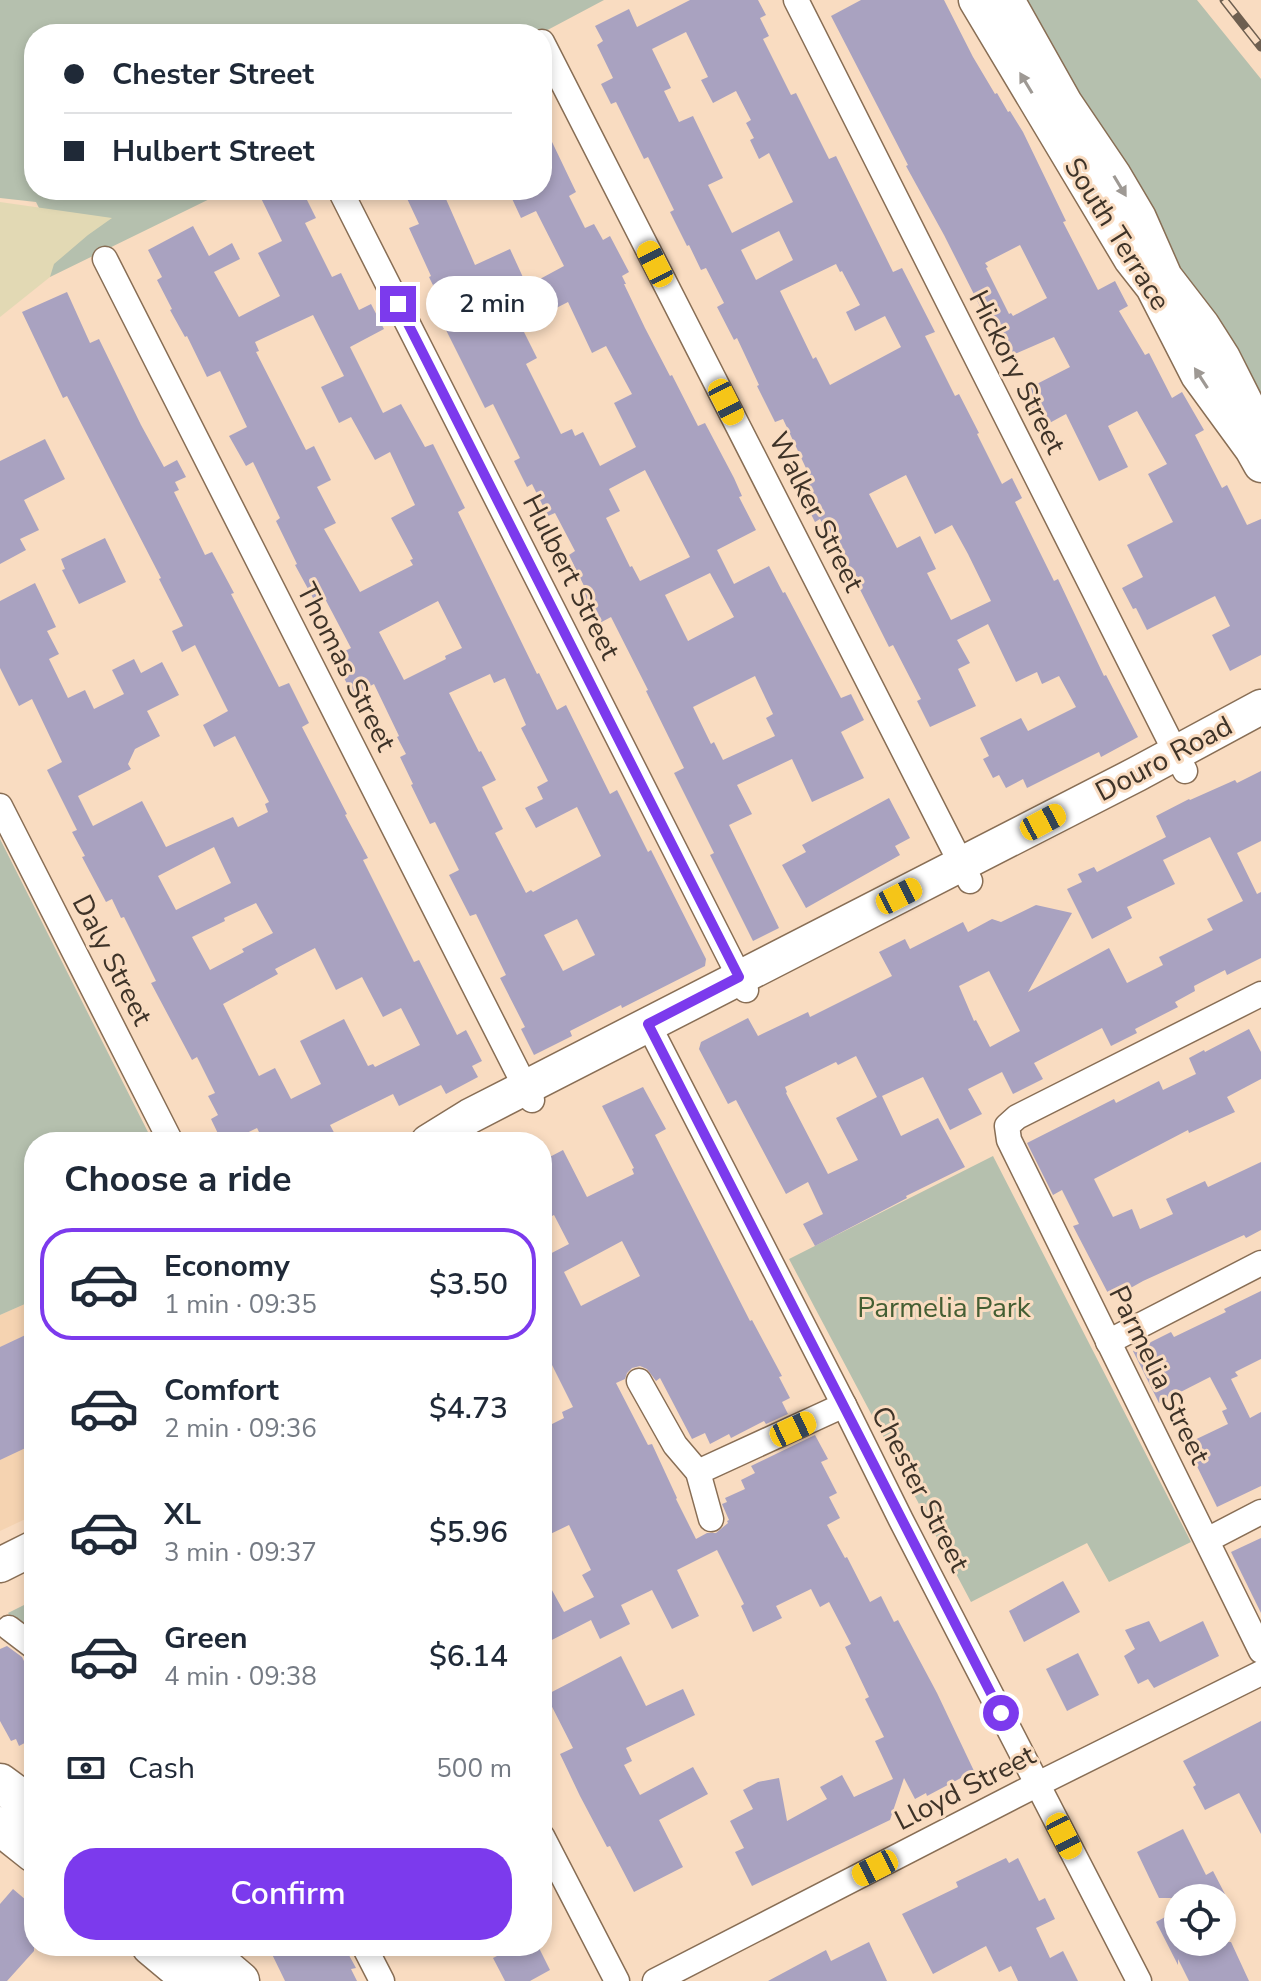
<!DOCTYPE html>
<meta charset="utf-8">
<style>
body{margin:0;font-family:"Nunito Sans",sans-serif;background:#f2f2f3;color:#1f2937;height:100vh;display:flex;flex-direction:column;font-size:30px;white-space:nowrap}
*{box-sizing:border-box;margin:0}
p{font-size:26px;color:#747a83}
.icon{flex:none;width:44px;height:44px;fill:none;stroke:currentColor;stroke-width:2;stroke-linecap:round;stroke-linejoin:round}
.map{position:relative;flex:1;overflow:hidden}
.details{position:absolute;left:24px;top:1132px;width:528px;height:824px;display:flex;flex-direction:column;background:#fff;border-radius:32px;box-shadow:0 4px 12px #0003}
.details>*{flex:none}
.hud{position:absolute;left:24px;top:24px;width:528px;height:176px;border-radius:32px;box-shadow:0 4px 12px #0003;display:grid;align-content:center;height:176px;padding:0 40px;background:#fff}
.fabs{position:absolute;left:1164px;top:1884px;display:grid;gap:16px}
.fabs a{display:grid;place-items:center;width:72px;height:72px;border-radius:50%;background:#fff;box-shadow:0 4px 12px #0003;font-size:40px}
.end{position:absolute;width:36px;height:36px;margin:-18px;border:10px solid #7c3aed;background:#fff;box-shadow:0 0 0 4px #fff}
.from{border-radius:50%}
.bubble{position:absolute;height:56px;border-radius:28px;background:#fff;box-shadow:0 4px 12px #0003;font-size:26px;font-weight:600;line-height:56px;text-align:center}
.car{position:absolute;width:24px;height:48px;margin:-24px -12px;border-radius:10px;box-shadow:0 0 6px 2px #0007;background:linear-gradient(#f5c518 24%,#345 0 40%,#f5c518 0 76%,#345 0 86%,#f5c518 0)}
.hud b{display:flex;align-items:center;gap:28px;height:76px;font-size:30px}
.hud b+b{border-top:2px solid #e0e1e3}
.hud i{width:20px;height:20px;background:#1f2937}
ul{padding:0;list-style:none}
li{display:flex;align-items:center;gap:24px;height:112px;margin:0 16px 12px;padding:0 24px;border:4px solid transparent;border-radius:32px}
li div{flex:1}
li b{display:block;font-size:30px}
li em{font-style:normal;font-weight:600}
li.active{border-color:#7c3aed}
li>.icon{width:72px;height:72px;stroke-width:1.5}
h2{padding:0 40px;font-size:36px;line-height:96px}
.pay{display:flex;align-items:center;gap:20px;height:88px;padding:0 40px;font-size:30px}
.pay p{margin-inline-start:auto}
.button{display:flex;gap:16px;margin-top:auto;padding:16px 40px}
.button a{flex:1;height:92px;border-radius:32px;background:#7c3aed;color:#fff;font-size:32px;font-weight:600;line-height:92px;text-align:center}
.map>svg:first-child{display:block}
.built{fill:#f5d3b1}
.green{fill:#b5c0ae}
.sand{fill:#e2d9b4}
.building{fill:#a9a2c0;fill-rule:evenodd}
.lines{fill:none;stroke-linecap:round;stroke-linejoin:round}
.street-casing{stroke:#886e55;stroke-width:27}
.secondary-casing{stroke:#886e55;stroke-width:37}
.primary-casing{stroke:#886e55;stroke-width:41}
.street{stroke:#fff;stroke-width:24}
.secondary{stroke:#fff;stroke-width:34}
.primary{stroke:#fff;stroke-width:38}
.rail-casing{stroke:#6e5f50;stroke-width:9}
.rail{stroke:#f9dcc1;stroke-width:6;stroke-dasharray:18;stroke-linecap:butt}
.oneway{fill:#9e9994}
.route{stroke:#7c3aed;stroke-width:10}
.labels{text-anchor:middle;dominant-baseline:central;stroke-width:6;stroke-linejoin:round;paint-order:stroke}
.street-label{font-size:28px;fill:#3e3328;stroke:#f9dcc1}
.park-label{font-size:28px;fill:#445e33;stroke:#f9dcc1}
</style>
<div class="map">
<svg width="1261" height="1981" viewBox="0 0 1261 1981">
<rect width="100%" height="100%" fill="#f9dcc1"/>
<polygon class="built" points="34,1300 34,1515 0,1531 0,1315"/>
<g class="green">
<polygon points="0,0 604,0 540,34 34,34 34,190 228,190 50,277 46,222 36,202 0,198"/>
<polygon points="1010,0 1197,0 1261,79 1261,410"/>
<polygon points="0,839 153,1142 34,1142 34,1300 0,1315"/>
<polygon points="993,1156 1191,1542 1109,1582 1087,1543 971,1602 789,1259"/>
<polygon points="34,1600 34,1631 14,1616 12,1618 8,1613"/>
</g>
<polygon class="sand" points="0,202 112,218 88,235 54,264 50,277 0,317"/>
<g class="building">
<path d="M690,0H758L766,15L760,18L769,36L763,39L791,95L796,93L829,159L836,156L893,272L902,268L935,332L925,336L955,396L959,394L979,433L977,434L1002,484L1012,478L1022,498L1015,502L1054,581L1058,579L1104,676L1106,675L1138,737L1101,757L1099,752L1027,788L1023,779L1006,788L999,775L993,778L983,759L989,756L980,738L1021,718L1028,731L1076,707L1059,676L1042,684L1037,672L1016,682L988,624L957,640L970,663L958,669L976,706L930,727L917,701L921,699L893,645L889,647L836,542L833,543L820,519L815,522L798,489L812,481L783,419L775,422L757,386L759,385L737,338L734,340L717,307L724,303L706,268L701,270L689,245L687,246L670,212L674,210L648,157L644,159L616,102L611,104L601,84L613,78L597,45L603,41L595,26L629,9L637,27ZM686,32L708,77L701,80L713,103L736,91L751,120L746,123L754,138L750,140L759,159L769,153L793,202L732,233L708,185L723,178L693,116L679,122L664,91L671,88L652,49ZM779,231L793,260L756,280L741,250ZM836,264L840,272L842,271L860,305L846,312L855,331L885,316L901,347L830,385L816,357L813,359L780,291ZM906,475L935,534L952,525L968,554L991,601L951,620L927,573L936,569L920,536L897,548L869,494Z"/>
<path d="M861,0H944L973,57L995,94L997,93L1008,112L1010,111L1023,132L1066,221L1063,222L1098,290L1115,281L1128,306L1119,311L1145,355L1149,353L1172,398L1182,392L1204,430L1195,435L1222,488L1227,485L1247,525L1261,519V655L1230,671L1212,635L1230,626L1215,596L1147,630L1136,608L1133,609L1122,588L1143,577L1127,545L1173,522L1148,474L1167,464L1137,411L1108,426L1128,467L1099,481L1066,414L1044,426L1036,410L1034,411L1023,391L1070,367L1054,337L1010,356L991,317L987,320L944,235L906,166L908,165L831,16ZM1020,245L1047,298L1013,316L1011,313L1009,314L986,268L988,267L985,263Z"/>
<path d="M542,121L576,192L569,196L585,228L594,224L603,240L610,236L629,272L622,276L626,284H624L645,328L670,376L672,375L698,426L705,423L734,478L742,496L739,497L756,530L717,550L734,584L769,566L783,593L785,592L841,698L851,694L864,720L841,732L864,778L812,802L792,759L737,785L752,814L729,825L779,928L753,941L710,855L714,853L674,773L684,768L646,691L648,690L611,617L596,625L579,594L586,590L569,555L575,551L555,513L548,516L532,484L527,487L514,461L520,458L493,404L485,408L443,324L450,320L429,277L431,276L409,228L419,224L403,190H442L475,265L510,249L527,286L564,266L536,211L521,218L508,190H542ZM568,302L592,353L606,346L632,394L614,403L636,447L600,466L583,432L575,436L572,429L561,434L526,364L537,358L521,326ZM645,470L690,557L640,581L632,566L630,567L606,518L620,511L609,489ZM710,573L734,617L688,641L665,595ZM755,676L773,714L766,718L775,736L723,760L714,742L711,744L693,707Z"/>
<path d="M257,190H302L316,218L305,223L332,277L341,273L359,310L371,304L384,329L350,347L383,413L401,404L425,447L433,444L465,508L458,512L537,674L539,673L557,710L566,705L610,794L617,790L648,852L651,850L706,959L705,966L622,1008L621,1005L570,1031L572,1036L534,1055L521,1029L525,1027L500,978L506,975L476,914L470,916L449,875L459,870L435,822L430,824L411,785L413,784L400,757L406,754L397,737L399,736L374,684L353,695L333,657L351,648L322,593L313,598L295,565L297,564L276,521L280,518L253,462L246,466L229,436L247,427L220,371L207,377L187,336L185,337L170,310L172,309L157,280L162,277L148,250L193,226L209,256L232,243L240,259L214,272L239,317L280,296L258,253L282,241ZM313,315L344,376L321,387L339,423L351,417L375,460L390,452L415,505L391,518L413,559L410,560L413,565L360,592L324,529L336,523L317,487L331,480L314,446L306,450L256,352L259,351L255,342ZM438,601L462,648L445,656L446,659L404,680L379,632ZM490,674L494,683L505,678L526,725L521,728L548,781L537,787L543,799L525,808L536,828L577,807L601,856L533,892L531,890L526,893L495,833L503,829L482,787L496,780L481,751L479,752L449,693ZM577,919L595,955L563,971L544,935Z"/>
<path d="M67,292L90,343L99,339L141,425L164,467L177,460L186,477L175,482L179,490L174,492L205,555L212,552L234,593L231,594L279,687L289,683L309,723L302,727L347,814L345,815L368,858L363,860L414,962L419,960L457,1035L466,1030L482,1061L472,1066L478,1077L446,1094L441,1085L399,1106L393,1094L330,1125L339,1142H264L257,1128L228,1142H222L211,1119L218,1115L208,1096L215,1093L197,1057L192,1060L151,983L156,981L124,917L121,918L112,899L106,902L82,857L85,856L72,832L77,830L47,770L62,762L32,699L19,706L0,668V601L35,583L56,627L47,631L59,654L49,659L68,698L85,690L94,709L124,694L112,670L134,659L141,673L162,662L179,695L147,711L160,736L135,749L128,764L131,769L78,796L93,826L142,801L166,847L233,817L238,827L268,812L265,804L269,802L235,736L214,747L203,725L228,711L195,645L182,652L172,631L183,626L159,579L161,578L67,396L63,398L22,312ZM214,847L231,883L176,910L158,876ZM256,903L273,933L242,949L244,952L210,970L192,937L225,921L224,918ZM315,948L336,990L362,977L383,1017L401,1008L420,1045L375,1067L373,1064L368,1066L344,1019L300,1041L321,1084L291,1099L275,1068L259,1076L223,1004L278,974L275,969Z"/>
<polygon points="45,439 65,479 24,500 39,530 20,539 26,550 0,564 0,461"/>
<polygon points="105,538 126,582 79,604 62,570 65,569 61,559"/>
<path d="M1261,771V841L1237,853L1257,894L1261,892V958L1227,975L1225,970L1194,986L1195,991L1175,1002L1178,1007L1135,1029L1137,1033L1111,1046L1102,1028L1034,1063L1043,1079L1013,1094L1002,1072L968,1089L982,1114L950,1130L923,1077L882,1096L901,1136L938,1118L965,1167L906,1196L907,1198L815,1246L803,1224L823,1214L808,1182L786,1194L736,1100L728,1104L699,1049L701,1042L748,1018L758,1036L808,1012L810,1017L892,976L879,952L905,939L910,949L963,922L968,932L992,919L1001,922L1036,905L1072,913L1028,992L1109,948L1127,983L1163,965L1159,957L1213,930L1207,919L1243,901L1210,837L1163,860L1175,884L1127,907L1132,918L1092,939L1067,889L1082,882L1078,874L1094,867L1097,872L1166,837L1156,816L1189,799L1190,800L1235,780L1237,783ZM989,971L1020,1031L990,1047L976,1020L974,1021L959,986ZM856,1056L877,1097L836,1118L858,1160L828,1174L786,1093L787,1092L785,1087L836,1062L838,1065Z"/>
<polygon points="889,798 910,838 895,846 900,855 806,908 782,865 806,852 802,845"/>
<polygon points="1249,1029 1261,1052 1261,1079 1227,1097 1235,1112 1189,1133 1188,1130 1094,1179 1113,1217 1132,1209 1140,1229 1173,1214 1166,1199 1205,1181 1208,1187 1261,1162 1261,1230 1246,1238 1244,1235 1143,1281 1111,1299 1073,1226 1079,1224 1062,1190 1053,1195 1027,1143 1114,1099 1116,1103 1159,1081 1163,1090 1196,1074 1189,1058 1204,1050 1205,1052"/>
<path d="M643,1087L666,1129L655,1135L750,1321L752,1320L782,1376L779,1377L790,1398L782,1402L788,1414L766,1424L764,1421L731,1438L729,1434L710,1444L705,1433L692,1439L660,1378L656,1381L647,1369L640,1366L632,1368L627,1373L625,1379L616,1383L648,1445L652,1444L677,1498L676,1499L696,1539L707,1533H716L728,1523L727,1521L729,1520L722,1504L727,1502L725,1498L745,1489L741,1480L755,1473L751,1466L815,1435L828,1459L821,1462L837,1493L829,1497L840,1518L827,1525L845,1558L847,1557L870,1602L881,1596L894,1622L898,1620L937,1693L974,1771L927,1796L926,1793L915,1799L904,1778L890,1820L752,1886L735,1852L744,1848L730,1821L753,1809L743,1790L758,1782L779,1778L787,1821L827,1799L820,1787L842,1775L854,1797L893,1779L875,1741L884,1737L865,1699L869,1697L845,1647L851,1644L829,1602L820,1607L811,1589L776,1606L782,1618L753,1632L741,1606L744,1604L717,1550L677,1570L699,1616L672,1629L652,1590L621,1605L630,1624L600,1639L591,1620L542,1645V1572L564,1612L594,1597L582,1575L591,1570L569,1525L542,1538V1429L564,1418L562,1412L573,1407L549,1359L542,1363V1258L569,1244L554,1215L550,1217L542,1201V1161L563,1150L587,1197L634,1174L632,1169L634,1168L602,1106ZM622,1241L640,1276L581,1306L564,1272Z"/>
<polygon points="1261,1291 1261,1359 1235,1372 1238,1376 1231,1379 1250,1418 1261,1412 1261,1486 1217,1507 1186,1444 1228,1424 1222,1411 1227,1409 1210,1377 1159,1403 1133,1351 1171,1332 1174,1337 1226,1312 1224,1309"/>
<polygon points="34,1331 34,1444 0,1460 0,1347"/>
<polygon points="1261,1538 1261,1613 1231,1552"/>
<polygon points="1063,1581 1080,1612 1024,1642 1009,1611"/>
<polygon points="1149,1621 1160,1642 1203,1621 1219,1656 1154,1688 1148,1679 1138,1684 1124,1656 1135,1649 1125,1630"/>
<polygon points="7,1646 22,1657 25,1663 29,1661 34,1662 34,1738 19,1746 16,1739 11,1741 0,1721 0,1649"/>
<polygon points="1078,1653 1099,1695 1067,1711 1046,1669"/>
<polygon points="621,1656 646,1706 683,1689 695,1715 626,1748 632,1761 624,1765 640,1795 693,1767 708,1794 659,1820 683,1867 634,1892 610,1846 607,1847 580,1796 560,1754 573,1748 546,1695"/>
<polygon points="1261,1721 1261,1834 1239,1793 1205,1810 1193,1787 1196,1785 1183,1761"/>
<polygon points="1183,1829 1206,1875 1213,1871 1227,1898 1159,1898 1137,1852"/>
<polygon points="1006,1858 1009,1863 1018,1858 1039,1901 1045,1898 1055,1919 1036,1928 1050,1958 1063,1951 1078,1981 1018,1981 1011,1966 999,1972 986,1946 933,1974 902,1914 958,1887 956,1882"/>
<polygon points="13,1889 33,1906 27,1913 34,1920 34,1951 7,1981 0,1981 0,1904"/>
<polygon points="1178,1910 1178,1942 1231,1942 1249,1981 1189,1981 1178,1959 1178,1965 1156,1922"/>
<polygon points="869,1942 887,1981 768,1981 826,1950 831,1961"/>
<polygon points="268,1946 344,1946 356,1968 351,1969 357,1981 285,1981"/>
<polygon points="492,1946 538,1946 550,1970 530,1981 505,1981 493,1958 497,1956"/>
</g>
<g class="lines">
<defs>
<g id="street">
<polyline points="796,0 1185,771"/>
<polyline points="542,42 970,881"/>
<polyline points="340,190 746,990"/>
<polyline points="105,259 532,1100"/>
<polyline points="0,806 171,1142"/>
<polyline points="1261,994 1017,1117 1007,1126 1009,1140 1261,1651"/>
<polyline points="648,1024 844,1405 901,1520 1139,1981"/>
<polyline points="1108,1342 1261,1263"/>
<polyline points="639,1381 675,1445 698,1472 711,1519"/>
<polyline points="698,1472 844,1405"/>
<polyline points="1207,1540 1261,1512"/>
<polyline points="9,1628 34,1647"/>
<polyline points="542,1836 617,1981"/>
<polyline points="364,1946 382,1981"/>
<polyline points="655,1981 1038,1784 1261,1673"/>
</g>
<g id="secondary">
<polyline points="976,0 1131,259 1153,287 1198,375 1252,449 1261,465"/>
<polyline points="1007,0 1065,103 1113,174 1139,218 1165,277 1202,325 1223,358 1261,433"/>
<polyline points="428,1142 470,1116 1137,774 1261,707"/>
<polyline points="0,1565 34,1548"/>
</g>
<g id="primary">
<polyline points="0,1783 34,1808"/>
<polyline points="0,1826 34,1853"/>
<polyline points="151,1946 193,1981"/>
<polyline points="199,1946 240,1981"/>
</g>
</defs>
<use href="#street" class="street-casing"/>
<use href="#secondary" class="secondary-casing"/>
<use href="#primary" class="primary-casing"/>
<use href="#street" class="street"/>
<use href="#secondary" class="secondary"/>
<use href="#primary" class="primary"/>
<defs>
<polyline id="rail" points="1224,0 1261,47"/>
</defs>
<use href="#rail" class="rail-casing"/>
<use href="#rail" class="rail"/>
</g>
<defs><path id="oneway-solid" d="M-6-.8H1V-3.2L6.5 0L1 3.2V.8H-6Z" transform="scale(2)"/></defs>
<g class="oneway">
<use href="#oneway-solid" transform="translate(1026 83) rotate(-121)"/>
<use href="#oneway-solid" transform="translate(1120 186) rotate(59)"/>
<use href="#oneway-solid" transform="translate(1201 378) rotate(-123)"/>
</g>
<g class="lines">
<polyline class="route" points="398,304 739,977 648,1024 1001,1713"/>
</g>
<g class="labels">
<g class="street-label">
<text transform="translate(1117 234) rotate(58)">South Terrace</text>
<text transform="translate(1017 372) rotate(63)">Hickory Street</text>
<text transform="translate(816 512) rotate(63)">Walker Street</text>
<text transform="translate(571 577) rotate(63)">Hulbert Street</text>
<text transform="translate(346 667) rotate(63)">Thomas Street</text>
<text transform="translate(1164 759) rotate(-28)">Douro Road</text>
<text transform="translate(112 960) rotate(63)">Daly Street</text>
<text transform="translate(1159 1375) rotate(64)">Parmelia Street</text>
<text transform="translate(920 1489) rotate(63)">Chester Street</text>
<text transform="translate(965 1788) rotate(-27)">Lloyd Street</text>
</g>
<g class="park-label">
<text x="944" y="1308">Parmelia Park</text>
</g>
</g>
</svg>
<div class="fabs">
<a><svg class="icon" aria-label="locate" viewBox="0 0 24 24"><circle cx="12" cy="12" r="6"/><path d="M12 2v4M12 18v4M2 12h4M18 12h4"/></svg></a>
</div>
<i class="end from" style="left:1001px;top:1713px"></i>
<i class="end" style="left:398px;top:304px"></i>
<div class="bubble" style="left:426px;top:276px;width:132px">2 min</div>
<i class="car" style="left:655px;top:264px;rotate:333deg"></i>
<i class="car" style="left:726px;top:402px;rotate:153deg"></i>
<i class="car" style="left:1043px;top:822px;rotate:62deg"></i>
<i class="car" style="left:899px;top:896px;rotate:63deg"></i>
<i class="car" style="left:793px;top:1429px;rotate:65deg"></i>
<i class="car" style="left:1064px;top:1836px;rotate:153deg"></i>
<i class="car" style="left:875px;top:1868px;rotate:243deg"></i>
<div class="hud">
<b><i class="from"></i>Chester Street</b>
<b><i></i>Hulbert Street</b>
</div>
<section class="details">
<h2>Choose a ride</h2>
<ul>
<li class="active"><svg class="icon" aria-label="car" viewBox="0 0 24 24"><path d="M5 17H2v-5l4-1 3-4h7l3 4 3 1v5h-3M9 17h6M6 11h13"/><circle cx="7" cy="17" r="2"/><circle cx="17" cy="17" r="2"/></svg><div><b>Economy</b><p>1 min · 09:35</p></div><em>$3.50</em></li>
<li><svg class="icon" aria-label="car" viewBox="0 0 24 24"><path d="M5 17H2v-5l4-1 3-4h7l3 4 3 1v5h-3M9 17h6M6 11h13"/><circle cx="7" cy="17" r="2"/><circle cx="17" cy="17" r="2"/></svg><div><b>Comfort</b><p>2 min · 09:36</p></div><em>$4.73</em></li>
<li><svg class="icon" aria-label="car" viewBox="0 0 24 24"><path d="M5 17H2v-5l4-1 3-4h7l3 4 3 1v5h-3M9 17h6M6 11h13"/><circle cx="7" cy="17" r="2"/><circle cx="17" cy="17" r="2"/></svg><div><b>XL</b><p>3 min · 09:37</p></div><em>$5.96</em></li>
<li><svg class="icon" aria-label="car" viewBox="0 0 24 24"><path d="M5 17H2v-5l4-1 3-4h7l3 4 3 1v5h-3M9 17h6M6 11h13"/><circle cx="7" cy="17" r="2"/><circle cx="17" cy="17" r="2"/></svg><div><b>Green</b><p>4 min · 09:38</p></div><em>$6.14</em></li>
</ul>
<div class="pay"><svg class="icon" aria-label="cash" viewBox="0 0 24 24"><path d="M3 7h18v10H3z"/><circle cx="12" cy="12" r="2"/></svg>Cash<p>500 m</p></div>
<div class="button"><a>Confirm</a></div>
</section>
</div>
